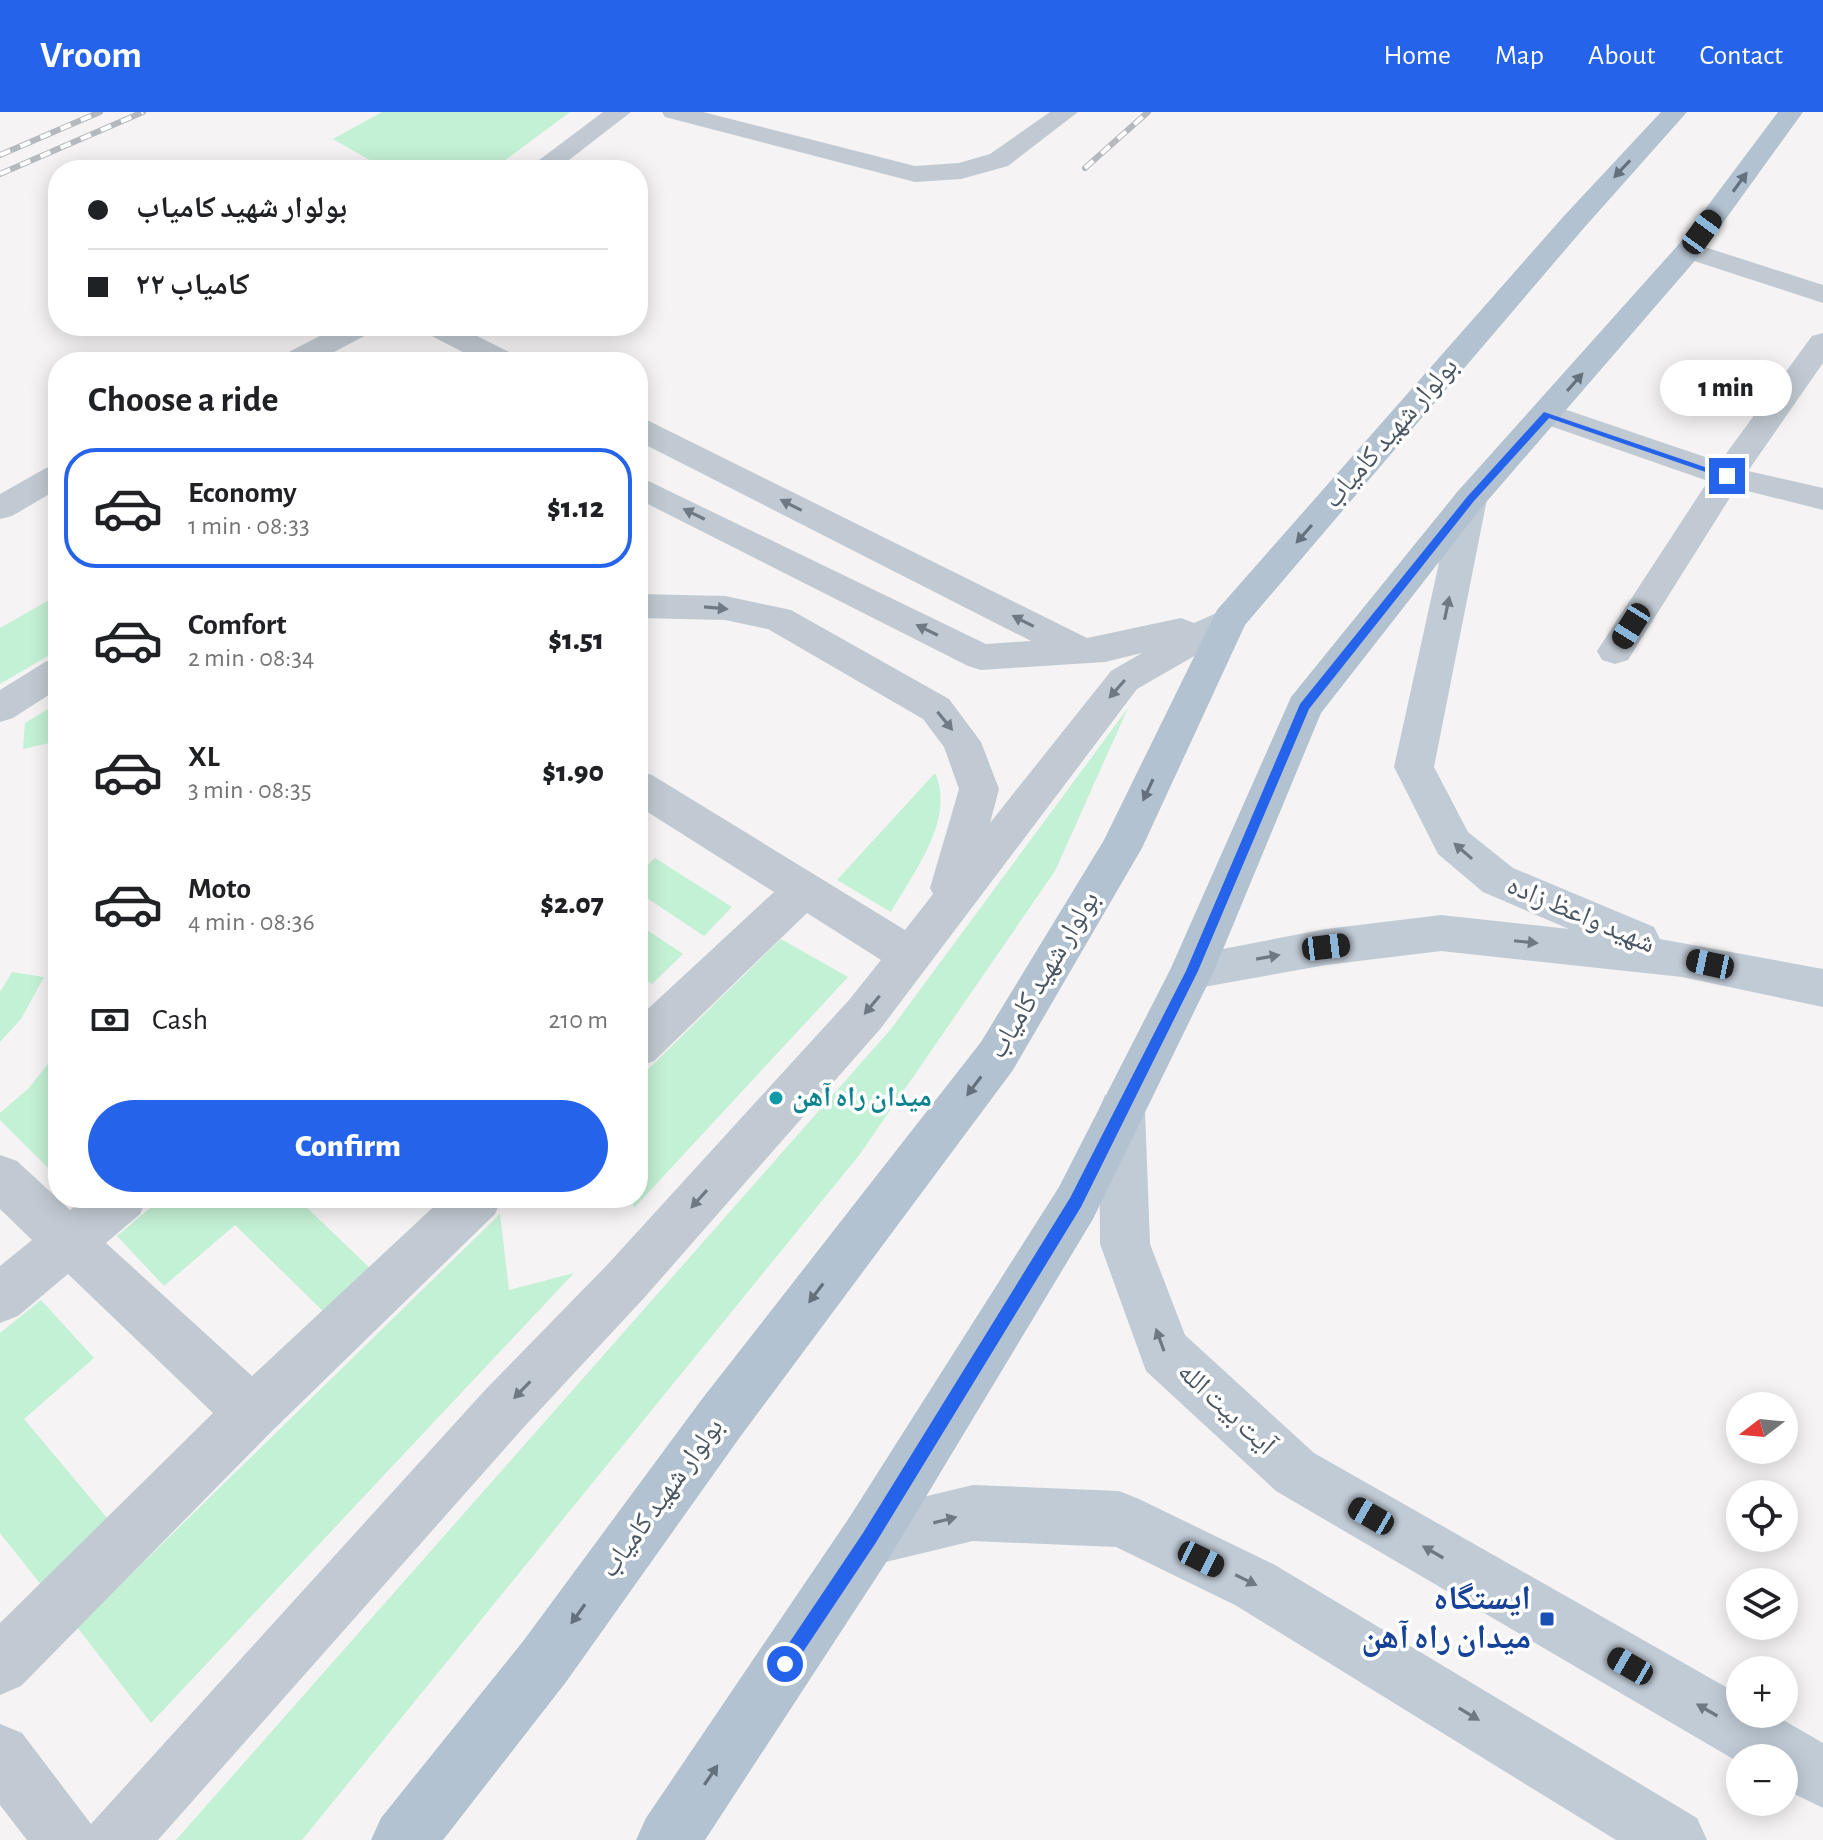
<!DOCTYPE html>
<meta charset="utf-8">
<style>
body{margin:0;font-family:"Alegreya Sans","Noto Naskh Arabic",sans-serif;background:#f6f6f6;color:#202124;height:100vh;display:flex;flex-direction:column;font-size:30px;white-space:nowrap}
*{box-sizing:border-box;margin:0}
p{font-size:26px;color:#757577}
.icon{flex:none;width:44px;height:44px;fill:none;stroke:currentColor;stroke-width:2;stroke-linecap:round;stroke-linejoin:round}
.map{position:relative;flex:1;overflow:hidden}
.side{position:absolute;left:48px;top:240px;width:600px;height:856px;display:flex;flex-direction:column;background:#fff;border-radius:32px;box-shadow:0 4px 20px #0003}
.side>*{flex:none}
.banner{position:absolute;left:48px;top:48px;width:600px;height:176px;border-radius:32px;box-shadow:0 4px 20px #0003;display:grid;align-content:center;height:176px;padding:0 40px;background:#fff}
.needle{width:52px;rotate:254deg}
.tools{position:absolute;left:1726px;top:1280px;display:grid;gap:16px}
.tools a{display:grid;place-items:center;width:72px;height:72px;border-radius:50%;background:#fff;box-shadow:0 4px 20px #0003;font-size:40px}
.end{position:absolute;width:36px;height:36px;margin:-18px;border:10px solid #2563eb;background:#fff;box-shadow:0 0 0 4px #fff}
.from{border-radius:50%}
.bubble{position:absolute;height:56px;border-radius:28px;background:#fff;box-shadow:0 4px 20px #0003;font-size:26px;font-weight:800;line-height:56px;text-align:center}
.car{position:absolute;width:24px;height:48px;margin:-24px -12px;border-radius:10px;box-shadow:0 0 6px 2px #0007;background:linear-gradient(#222 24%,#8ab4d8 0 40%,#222 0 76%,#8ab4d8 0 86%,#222 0)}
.banner b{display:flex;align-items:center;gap:28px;height:76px;font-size:30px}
.banner b+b{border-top:2px solid #e0e0e0}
.banner i{width:20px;height:20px;background:#202124}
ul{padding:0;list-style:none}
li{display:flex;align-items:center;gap:24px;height:120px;margin:0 16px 12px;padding:0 24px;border:4px solid transparent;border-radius:32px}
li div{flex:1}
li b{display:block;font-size:30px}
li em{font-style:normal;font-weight:800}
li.on{border-color:#2563eb}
li>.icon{width:72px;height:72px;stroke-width:1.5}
h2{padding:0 40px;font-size:36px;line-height:96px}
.pay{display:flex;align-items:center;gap:20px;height:88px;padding:0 40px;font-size:30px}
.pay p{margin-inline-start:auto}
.primary-button{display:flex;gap:16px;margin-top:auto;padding:16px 40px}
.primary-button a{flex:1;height:92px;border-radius:48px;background:#2563eb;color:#fff;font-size:32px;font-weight:800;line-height:92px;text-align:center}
header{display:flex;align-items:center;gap:48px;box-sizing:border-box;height:112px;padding:0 40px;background:#2563eb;color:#fff}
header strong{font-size:38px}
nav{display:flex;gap:44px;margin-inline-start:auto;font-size:28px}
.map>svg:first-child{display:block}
.green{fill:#c3f1d5}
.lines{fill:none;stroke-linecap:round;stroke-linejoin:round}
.street{fill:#c1cad2;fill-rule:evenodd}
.secondary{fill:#c1cbd6;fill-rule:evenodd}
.primary{fill:#b3c2d1;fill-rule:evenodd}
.rail-casing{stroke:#b5b8bd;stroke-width:6}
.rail{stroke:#fff;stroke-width:4;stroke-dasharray:11;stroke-linecap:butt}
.oneway{fill:#64717d}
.oneway2{fill:#6e7983}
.oneway3{fill:#6e7984}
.route{fill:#2563eb}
.culture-dot{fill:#0f9aa8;stroke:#fff;stroke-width:3}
.transit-dot{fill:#1a4fb4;stroke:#fff;stroke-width:3}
.labels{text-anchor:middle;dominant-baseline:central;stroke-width:7;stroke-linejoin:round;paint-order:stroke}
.street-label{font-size:28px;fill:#4a5661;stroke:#fff}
.culture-label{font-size:28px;font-weight:bold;fill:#0d838f;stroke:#fff;text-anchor:start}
.near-transit-label{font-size:34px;font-weight:bold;fill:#164399;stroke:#fff;text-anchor:end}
</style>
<header>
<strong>Vroom</strong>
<nav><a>Home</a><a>Map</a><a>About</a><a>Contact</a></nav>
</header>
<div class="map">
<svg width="1823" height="1728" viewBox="0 0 1823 1728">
<rect width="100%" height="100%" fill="#f5f3f3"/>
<g class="green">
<polygon points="382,0 570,0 492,58 387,58 333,27"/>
<polygon points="58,483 58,538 0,572 0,516"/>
<polygon points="58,591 58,629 23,637 25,611"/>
<polygon points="1128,596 1055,759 860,1042 302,1728 176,1728 891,917"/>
<path d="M935,661C956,707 913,761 891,800L837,768Z"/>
<polygon points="655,746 732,795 704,824 638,780 638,762"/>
<polygon points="638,812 683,842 652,872 638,863"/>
<polygon points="781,827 848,865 634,1096 632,1086 638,1086 638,967"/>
<polygon points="12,860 44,865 21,907 0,930 0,880"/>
<polygon points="58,939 58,1066 0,1008 0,1001 29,976"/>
<polygon points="162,1086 297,1086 376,1162 330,1206 235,1113 164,1174 117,1124"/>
<polygon points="500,1102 509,1178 574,1161 151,1611 77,1515"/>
<polygon points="41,1188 94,1246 24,1307 118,1419 50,1484 0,1421 0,1221"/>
</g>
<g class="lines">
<g class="street">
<polygon points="603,0 631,0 556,58 526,58"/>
<polygon points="662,0 703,0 915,54 959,51 990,42 1050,0 1078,0 1008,54 961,67 915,70 665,5"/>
<polygon points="1689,130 1823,173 1823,191 1679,144 1675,138 1679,132"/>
<polygon points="339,214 377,214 372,220 315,250 277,250 281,244"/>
<polygon points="419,214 457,214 517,244 521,250 482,250 424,220"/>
<polygon points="1823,221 1823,251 1748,359 1823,376 1823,398 1736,376 1628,548 1615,552 1602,548 1597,539 1708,369 1536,309 1531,302 1536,295 1547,293 1558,295 1720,350 1812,224"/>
<polygon points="638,306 649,309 1087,526 1181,506 1194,511 1230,495 1243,498 1248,507 1243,516 1137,577 881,916 644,1186 524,1315 158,1728 27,1728 0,1693 0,1612 22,1621 91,1712 486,1277 608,1152 849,888 881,848 807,801 654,949 638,955 638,906 774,780 638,694 638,659 652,663 905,818 933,782 930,776 959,677 944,635 923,607 768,517 725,508 638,506 638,482 725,484 791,498 949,587 981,630 999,677 990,711 1111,559 1142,541 1105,550 981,558 968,554 638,387 638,364 986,532 1031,529 638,329"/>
<polygon points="58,353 58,377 12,404 0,407 0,382 46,356"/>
<polygon points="58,546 58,577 13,606 0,610 0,578 45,550"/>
<polygon points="0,1043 17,1049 70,1098 85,1086 147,1086 140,1102 106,1131 252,1264 443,1086 502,1086 495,1102 271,1320 21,1574 0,1583 0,1511 213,1301 68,1162 18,1204 0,1211 0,1154 32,1128 0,1097"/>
</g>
<g class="secondary">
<polygon points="1470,376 1482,379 1487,387 1434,655 1468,720 1513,756 1654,815 1660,827 1823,857 1823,895 1682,865 1441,839 1326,853 1192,877 1176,872 1170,859 1176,846 1326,817 1441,803 1569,817 1483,780 1438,742 1394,655 1453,387 1458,379"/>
<polygon points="1122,977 1139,983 1145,998 1150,1132 1185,1223 1314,1341 1740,1583 1740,1602 1773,1602 1823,1631 1823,1696 1784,1677 1784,1646 1740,1646 1740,1651 1276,1379 1146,1259 1100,1132 1099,998 1105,983"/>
<polygon points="973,1373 1119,1379 1139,1387 1275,1453 1697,1706 1707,1728 1616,1728 1235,1493 1116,1435 973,1429 869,1454 849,1446 841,1426 849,1406 869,1398"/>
</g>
<g class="primary">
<polygon points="1661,0 1687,0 1583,117 1245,513 1142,736 1013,958 740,1325 566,1570 443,1728 371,1728 381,1706 524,1528 702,1287 981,930 1104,728 1217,498 1563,105"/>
<polygon points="1778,0 1803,0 1699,144 1482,395 1321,601 1214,859 1093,1107 889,1446 705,1728 636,1728 646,1706 849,1406 1059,1075 1171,856 1291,585 1458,379 1679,132"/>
</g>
<defs>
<g id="rail">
<polyline points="0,43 100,0"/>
<polyline points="1085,56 1148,0"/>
<polyline points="0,62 143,0"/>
</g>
</defs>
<use href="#rail" class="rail-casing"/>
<use href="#rail" class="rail"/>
</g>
<defs><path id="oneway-solid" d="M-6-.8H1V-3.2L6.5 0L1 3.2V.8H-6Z" transform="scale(2)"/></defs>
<g class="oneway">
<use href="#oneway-solid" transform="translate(1622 57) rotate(133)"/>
<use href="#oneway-solid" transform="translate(1740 70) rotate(-54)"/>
<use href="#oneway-solid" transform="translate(1575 270) rotate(-49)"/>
<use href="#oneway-solid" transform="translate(1304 422) rotate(131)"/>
<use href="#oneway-solid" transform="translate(1148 678) rotate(115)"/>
<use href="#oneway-solid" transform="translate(974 974) rotate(127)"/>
<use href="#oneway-solid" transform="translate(816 1181) rotate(127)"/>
<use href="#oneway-solid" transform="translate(578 1502) rotate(126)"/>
<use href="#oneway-solid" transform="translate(711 1663) rotate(-56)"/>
</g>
<g class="oneway2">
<use href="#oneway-solid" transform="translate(791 393) rotate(-153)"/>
<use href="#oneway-solid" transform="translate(694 402) rotate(-154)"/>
<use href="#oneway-solid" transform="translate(716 496) rotate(5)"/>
<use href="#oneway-solid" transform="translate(1023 509) rotate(-153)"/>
<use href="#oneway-solid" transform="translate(927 518) rotate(-154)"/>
<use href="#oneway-solid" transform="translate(1117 577) rotate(131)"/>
<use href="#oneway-solid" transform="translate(945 609) rotate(51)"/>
<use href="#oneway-solid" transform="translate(872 893) rotate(130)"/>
<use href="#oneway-solid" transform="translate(699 1087) rotate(132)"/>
<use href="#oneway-solid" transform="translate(522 1278) rotate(134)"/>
</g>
<g class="oneway3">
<use href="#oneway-solid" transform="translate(1447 496) rotate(-78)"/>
<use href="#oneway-solid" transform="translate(1463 739) rotate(-139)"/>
<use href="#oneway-solid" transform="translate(1526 830) rotate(6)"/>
<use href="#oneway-solid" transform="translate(1268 845) rotate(-10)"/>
<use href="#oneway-solid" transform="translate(1160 1228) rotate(-110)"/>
<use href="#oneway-solid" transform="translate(945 1408) rotate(-14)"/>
<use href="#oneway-solid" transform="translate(1433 1440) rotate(-150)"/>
<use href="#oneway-solid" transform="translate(1246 1468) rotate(26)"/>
<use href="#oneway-solid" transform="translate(1707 1598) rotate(-150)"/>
<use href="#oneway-solid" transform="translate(1469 1602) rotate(31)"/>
</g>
<polygon class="route" points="1544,300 1731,364 1723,366 1549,306 1474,389 1309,597 1198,859 1081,1095 875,1432 791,1558 785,1561 779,1558 776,1552 779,1546 863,1421 1070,1086 1186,859 1300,592 1467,385"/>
<circle class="culture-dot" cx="776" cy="986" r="8"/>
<rect class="transit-dot" x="1539" y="1499" width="16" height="16" rx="4"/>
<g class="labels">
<g class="street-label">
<text transform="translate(1391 321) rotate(-49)">بولوار شهید کامیاب</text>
<text transform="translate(1581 803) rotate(23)">شهید واعظ زاده</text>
<text transform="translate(1044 863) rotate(-59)">بولوار شهید کامیاب</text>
<text transform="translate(1226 1297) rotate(43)">آیت بیت الله</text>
<text transform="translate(662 1386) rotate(-54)">بولوار شهید کامیاب</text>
</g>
<g class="culture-label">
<text x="792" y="986">میدان راه آهن</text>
</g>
<g class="near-transit-label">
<text x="1531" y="1487">ایستگاه<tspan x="1531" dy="39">میدان راه آهن</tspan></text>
</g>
</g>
</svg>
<div class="tools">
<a><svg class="needle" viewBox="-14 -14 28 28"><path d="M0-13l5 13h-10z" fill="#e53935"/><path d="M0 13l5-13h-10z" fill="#757577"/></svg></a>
<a><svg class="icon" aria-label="locate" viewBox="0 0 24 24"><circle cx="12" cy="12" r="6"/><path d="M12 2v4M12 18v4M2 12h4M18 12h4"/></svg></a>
<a><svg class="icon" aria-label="layers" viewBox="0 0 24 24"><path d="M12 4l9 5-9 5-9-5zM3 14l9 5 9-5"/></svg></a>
<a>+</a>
<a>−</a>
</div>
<i class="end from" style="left:785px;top:1552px"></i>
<i class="end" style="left:1727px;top:364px"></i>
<div class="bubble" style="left:1660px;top:248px;width:132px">1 min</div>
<i class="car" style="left:1702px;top:120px;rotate:36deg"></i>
<i class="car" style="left:1631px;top:514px;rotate:212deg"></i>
<i class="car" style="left:1326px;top:835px;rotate:83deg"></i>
<i class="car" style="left:1710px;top:852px;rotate:282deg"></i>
<i class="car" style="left:1371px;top:1404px;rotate:300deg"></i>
<i class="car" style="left:1201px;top:1447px;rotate:116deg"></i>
<i class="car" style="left:1630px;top:1554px;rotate:300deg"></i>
<div class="banner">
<b><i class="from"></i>بولوار شهید کامیاب</b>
<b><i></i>کامیاب ۲۲</b>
</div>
<section class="side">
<h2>Choose a ride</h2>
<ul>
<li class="on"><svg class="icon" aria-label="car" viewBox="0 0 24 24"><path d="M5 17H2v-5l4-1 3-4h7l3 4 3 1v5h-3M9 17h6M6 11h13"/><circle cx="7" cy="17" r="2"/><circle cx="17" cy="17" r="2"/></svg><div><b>Economy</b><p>1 min · 08:33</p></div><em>$1.12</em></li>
<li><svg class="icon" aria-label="car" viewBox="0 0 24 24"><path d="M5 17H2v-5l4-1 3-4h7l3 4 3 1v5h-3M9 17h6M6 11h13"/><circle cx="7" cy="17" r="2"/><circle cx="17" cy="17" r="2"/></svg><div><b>Comfort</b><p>2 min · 08:34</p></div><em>$1.51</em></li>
<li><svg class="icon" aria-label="car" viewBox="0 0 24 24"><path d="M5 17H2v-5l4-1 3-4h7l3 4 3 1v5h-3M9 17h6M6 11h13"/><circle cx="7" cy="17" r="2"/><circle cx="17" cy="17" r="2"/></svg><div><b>XL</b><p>3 min · 08:35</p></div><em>$1.90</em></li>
<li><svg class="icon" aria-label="car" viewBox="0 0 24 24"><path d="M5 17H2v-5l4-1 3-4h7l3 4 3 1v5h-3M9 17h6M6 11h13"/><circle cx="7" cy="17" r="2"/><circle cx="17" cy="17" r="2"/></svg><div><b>Moto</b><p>4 min · 08:36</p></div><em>$2.07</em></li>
</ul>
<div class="pay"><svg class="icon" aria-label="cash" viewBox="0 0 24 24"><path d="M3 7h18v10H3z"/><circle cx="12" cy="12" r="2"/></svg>Cash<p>210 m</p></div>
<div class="primary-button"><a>Confirm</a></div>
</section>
</div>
